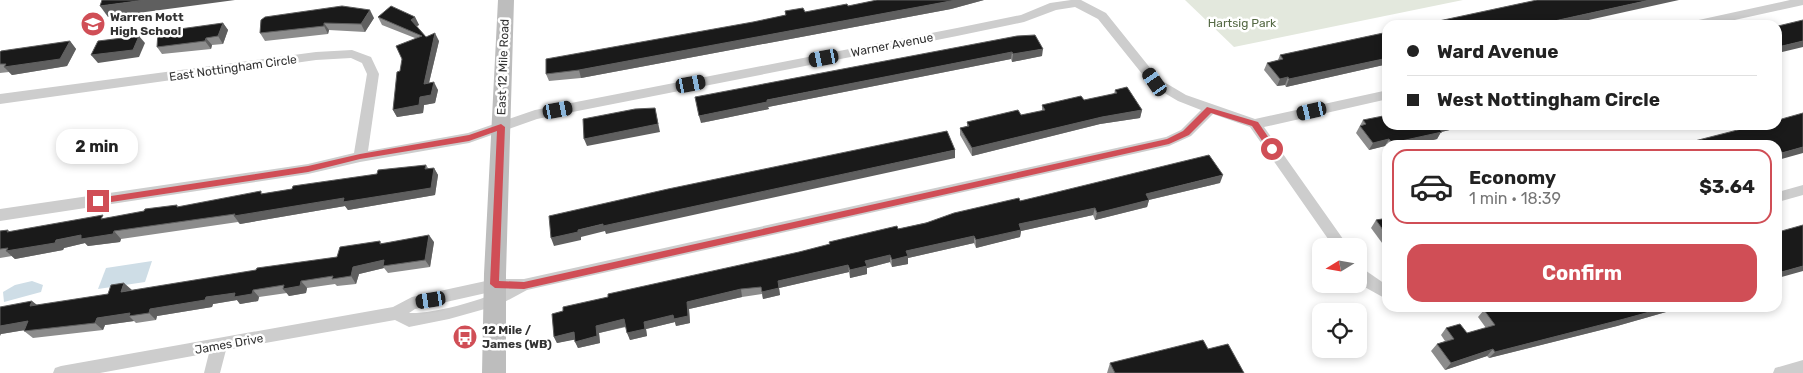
<!DOCTYPE html>
<meta charset="utf-8">
<style>
body{margin:0;font-family:Rubik,sans-serif;background:#f2f2f2;color:#222;height:100vh;display:flex;flex-direction:column;font-size:19px;white-space:nowrap}
*{box-sizing:border-box;margin:0}
p{font-size:16px;color:#767676}
.icon{flex:none;width:28px;height:28px;fill:none;stroke:currentColor;stroke-width:2;stroke-linecap:round;stroke-linejoin:round}
.map{position:relative;flex:1;overflow:hidden}
.details{position:absolute;left:1382px;top:140px;width:400px;height:172px;display:flex;flex-direction:column;background:#fff;border-radius:15px;box-shadow:0 2px 8px #0003}
.details>*{flex:none}
.banner{position:absolute;left:1382px;top:20px;width:400px;height:110px;border-radius:15px;box-shadow:0 2px 8px #0003;display:grid;align-content:center;height:110px;padding:0 25px;background:#fff}
.needle{width:32px;rotate:259deg}
.controls{position:absolute;left:1312px;top:238px;display:grid;gap:10px}
.controls a{display:grid;place-items:center;width:55px;height:55px;border-radius:10px;background:#fff;box-shadow:0 2px 8px #0003;font-size:25px}
.end{position:absolute;width:22px;height:22px;margin:-11px;border:6px solid #d04e56;background:#fff;box-shadow:0 0 0 2px #fff}
.from{border-radius:50%}
.bubble{position:absolute;height:35px;border-radius:15px;background:#fff;box-shadow:0 2px 8px #0003;font-size:16px;font-weight:700;line-height:35px;text-align:center}
.car{position:absolute;width:15px;height:30px;margin:-15px -8px;border-radius:6px;box-shadow:0 0 4px 1px #0007;background:linear-gradient(#222 24%,#8ab4d8 0 40%,#222 0 76%,#8ab4d8 0 86%,#222 0)}
.banner b{display:flex;align-items:center;gap:18px;height:48px;font-size:19px}
.banner b+b{border-top:1px solid #e0e0e0}
.banner i{width:12px;height:12px;background:#222}
ul{padding:9px 0 0;list-style:none}
li{display:flex;align-items:center;gap:15px;height:75px;margin:0 10px 8px;padding:0 15px;border:2px solid transparent;border-radius:15px}
li div{flex:1}
li b{display:block;font-size:19px}
li em{font-style:normal;font-weight:700}
li.on{border-color:#d04e56}
li>.icon{width:45px;height:45px;stroke-width:1.5}
.cta{display:flex;gap:10px;margin-top:auto;padding:10px 25px}
.cta a{flex:1;height:58px;border-radius:15px;background:#d04e56;color:#fff;font-size:20px;font-weight:700;line-height:58px;text-align:center}
.map>svg:first-child{display:block}
.green{fill:#e3e8dd}
.water{fill:#cedde6}
.lines{fill:none;stroke-linecap:round;stroke-linejoin:round}
.street{fill:#cdcdcd;fill-rule:evenodd}
.secondary{fill:#bdbdbd;fill-rule:evenodd}
.wall{fill:#8c8c8c}
.shaded-wall{fill:#5f5f5f}
.building{fill:#1a1a1a;stroke:#5f5f5f}
.route{fill:#d04e56}
.labels{text-anchor:middle;dominant-baseline:central;stroke-width:5;stroke-linejoin:round;paint-order:stroke}
.poi-label{font-size:12px;font-weight:bold;fill:#333;stroke:#fff;text-anchor:start}
.park-label{font-size:12px;fill:#566a45;stroke:#fff}
.street-label{font-size:12px;fill:#333;stroke:#fff}
</style>
<div class="map">
<svg width="1803" height="373" viewBox="0 0 1803 373">
<rect width="100%" height="100%" fill="#fff"/>
<polygon class="green" points="1185,0 1463,0 1234,47"/>
<g class="water">
<polygon points="152,261 145,282 98,289 106,268"/>
<polygon points="32,281 43,285 41,292 4,302 3,292 15,285"/>
</g>
<g class="lines">
<g class="street">
<path d="M1071,0H1081L1106,13L1159,79L1186,95L1255,119L1388,90V99L1264,127L1348,246H1333L1250,127L1213,114L1191,136L1169,146L527,290L499,305L449,319L409,327L395,320L226,350L220,373H204L209,353L100,373H53L55,368L61,366L393,307L412,297L495,279H524L1166,137L1181,130L1201,110L1178,101L1151,85L1098,19L1075,7L1056,10L1024,22L957,36L537,119L469,143L360,162L308,174L0,221V209L308,164L354,153L367,74L362,63L351,58L316,60L0,104V94L316,52L352,50L371,57L379,74L368,151L468,133L535,110L957,28L1021,15L1050,3ZM495,291H499C478,302 432,314 409,313L415,309Z"/>
<polygon points="1790,0 1803,0 1803,5 1712,25 1688,25 1694,21"/>
<polygon points="1803,185 1803,195 1778,202 1778,192"/>
<polygon points="1359,266 1388,286 1388,300 1361,285 1359,283"/>
<polygon points="1803,360 1803,373 1773,373 1775,368"/>
</g>
<polygon class="secondary" points="498,0 514,0 506,274 506,373 482,373 484,274"/>
</g>
<g class="wall">
<polygon points="877,0 984,0 951,9 581,78 549,81 546,74 785,15 785,11 805,12 848,6"/>
<polygon points="378,17 415,17 419,25 417,26 426,37 439,41 429,83 438,90 435,103 424,105 423,113 397,117 393,110 400,71 415,38 382,25"/>
<polygon points="374,18 365,32 329,30 328,34 265,41 260,33 261,20"/>
<polygon points="223,23 228,30 223,44 212,45 211,49 162,54 157,47"/>
<polygon points="1388,32 1388,64 1286,87 1285,85 1277,86 1264,70 1267,63 1278,60 1280,55"/>
<polygon points="1017,36 1042,56 1012,62 1011,59 768,107 769,109 701,123"/>
<polygon points="70,41 76,49 67,66 12,75 9,72 0,73 0,52"/>
<polygon points="1115,90 1142,110 1140,118 1100,124 972,156 960,135 960,128 967,126 967,122 1021,115 1042,111 1042,105 1084,100 1114,94"/>
<polygon points="1363,120 1388,125 1471,125 1441,132 1437,139 1413,145 1388,145 1388,150 1385,146 1369,150 1356,133"/>
<polygon points="426,165 428,168 434,168 438,175 435,195 348,210 345,206 240,224 238,222 121,239 120,242 88,246 85,243 64,248 63,250 15,259 12,256 0,258 0,231 8,230 10,232 106,218 292,189"/>
<polygon points="1220,183 1149,200 1147,207 1095,220 1093,215 1021,231 1020,237 991,244 976,248 974,243 908,258 908,264 892,267 890,262 867,268 867,274 850,278 849,272 779,288 780,295 763,299 762,294 742,297 689,309 690,323 676,326 675,322 646,329 647,336 630,340 626,327 599,333 600,343 578,348 575,339 557,343 554,337 799,252 898,229 1020,201"/>
<polygon points="1388,218 1388,251 1371,228 1376,220"/>
<polygon points="380,241 381,243 434,242 430,267 388,273 384,268 359,274 356,284 337,286 335,284 307,288 306,293 289,296 287,293 259,297 258,301 240,304 237,300 213,304 212,307 157,316 156,320 136,323 134,321 105,325 103,330 33,338 24,331 25,330 1,334 0,307 37,305 79,299 337,257"/>
<polygon points="1551,308 1680,308 1617,326 1489,358 1487,356 1445,370 1431,351 1437,344 1445,341 1441,335 1446,328 1467,333 1486,328 1478,317 1484,310"/>
<polygon points="1208,349 1244,373 1107,373 1110,363"/>
</g>
<g class="shaded-wall">
<polygon points="145,0 235,0 108,17 100,6"/>
<polygon points="956,0 984,0 951,9 581,78 579,70"/>
<polygon points="1650,0 1679,0 1566,25 1536,25"/>
<polygon points="370,10 374,18 365,32 361,24"/>
<polygon points="415,17 419,25 415,27 411,20"/>
<polygon points="223,23 228,30 223,44 218,36"/>
<polygon points="324,23 329,30 328,34 324,26"/>
<polygon points="435,33 439,41 427,91 424,84"/>
<polygon points="139,36 145,43 139,57 98,63 91,55"/>
<polygon points="206,38 212,45 211,49 205,41"/>
<polygon points="70,41 76,49 67,66 12,75 4,67"/>
<polygon points="1803,41 1803,47 1778,53 1778,47"/>
<polygon points="1043,49 1042,56 1012,62 1013,54"/>
<polygon points="1012,52 1011,59 768,107 769,109 701,123 699,116 767,100"/>
<polygon points="1388,58 1388,64 1286,87 1289,79"/>
<polygon points="1288,77 1285,85 1277,86 1280,79"/>
<polygon points="434,82 438,90 435,103 424,105 423,113 397,117 393,110 420,97"/>
<polygon points="655,108 660,132 587,146 584,139"/>
<polygon points="1142,110 1140,118 1100,124 972,156 972,148 1102,117"/>
<polygon points="1443,125 1471,125 1441,132 1437,139 1413,145 1391,145 1392,143 1437,126"/>
<polygon points="1389,139 1385,146 1369,150 1373,143"/>
<polygon points="1803,147 1803,153 1778,160 1778,154"/>
<polygon points="955,150 955,158 606,234 605,231 581,237 581,240 554,246 551,238 578,230 603,224"/>
<polygon points="434,168 438,175 435,195 348,210 345,206 240,224 234,216"/>
<polygon points="1223,175 1220,183 1144,201 1146,194"/>
<polygon points="1149,200 1147,207 1095,220 1097,213"/>
<polygon points="1095,208 1093,215 1021,231 1020,237 976,248 976,240 1019,224"/>
<polygon points="114,231 121,239 120,242 88,246 85,243 64,248 63,250 15,259 6,251 81,235"/>
<polygon points="429,235 434,242 430,267 425,260"/>
<polygon points="974,236 974,243 908,258 908,264 892,267 892,260 906,251"/>
<polygon points="890,255 890,262 867,268 867,274 850,278 850,270 865,261"/>
<polygon points="384,260 383,266 384,268 359,274 356,284 351,276 353,267"/>
<polygon points="848,265 849,272 779,288 780,295 763,299 762,292 778,281"/>
<polygon points="1803,266 1803,271 1778,278 1778,273"/>
<polygon points="301,281 307,288 306,293 289,296 283,289"/>
<polygon points="124,283 132,290 121,292"/>
<polygon points="741,289 742,297 689,309 690,323 676,326 675,322 646,329 647,336 630,340 627,333 644,322 687,302"/>
<polygon points="253,290 259,297 258,301 240,304 237,300 213,304 212,307 157,316 156,320 149,313 150,309 206,297"/>
<polygon points="32,301 41,308 30,306"/>
<polygon points="1664,308 1680,308 1617,326 1489,358 1495,352"/>
<polygon points="130,313 129,316 134,321 105,325 103,330 95,323 97,318"/>
<polygon points="624,319 627,326 599,333 600,343 578,348 575,342 596,326"/>
<polygon points="28,321 37,328 1,334 0,336 0,326"/>
<polygon points="574,332 578,339 557,343 554,337"/>
<polygon points="1493,349 1487,356 1445,370 1451,363"/>
</g>
<g class="building">
<polygon points="102,0 145,0 100,6"/>
<polygon points="877,0 956,0 579,70 546,74 546,59 753,22 786,15 785,11 803,8 805,12 847,4 848,6"/>
<polygon points="1537,0 1650,0 1536,25 1420,25"/>
<polygon points="342,6 370,10 361,24 324,23 324,26 260,33 261,20 265,17"/>
<polygon points="391,6 415,17 411,20 426,37 435,33 424,84 434,82 431,95 420,97 419,105 393,110 397,72 400,71 402,59 396,46 422,36 378,17"/>
<polygon points="1803,20 1803,41 1778,47 1778,26"/>
<polygon points="223,23 218,36 206,38 205,41 157,47 158,32"/>
<polygon points="1388,32 1388,58 1289,79 1288,77 1280,79 1267,63 1283,59 1280,55"/>
<polygon points="1035,35 1043,49 1013,54 1012,52 767,100 767,102 699,116 695,97 1017,36"/>
<polygon points="139,36 133,50 91,55 98,41"/>
<polygon points="70,41 60,59 4,67 6,64 0,64 0,52 1,51"/>
<polygon points="1127,87 1142,110 1102,117 972,148 960,128 969,126 967,122 1018,110 1021,115 1045,110 1042,105 1081,96 1084,100 1117,93 1115,90"/>
<polygon points="655,108 658,124 584,139 583,119 635,109"/>
<polygon points="1803,113 1803,147 1778,154 1778,145 1679,145 1757,125 1778,125 1778,120"/>
<polygon points="1388,115 1388,125 1443,125 1437,126 1442,132 1392,143 1389,139 1373,143 1360,126 1366,124 1363,120"/>
<polygon points="947,131 955,150 603,226 603,224 578,230 578,232 551,238 549,216 668,189"/>
<polygon points="1209,155 1223,175 1146,194 1149,200 1097,213 1095,208 1019,224 1021,230 976,240 974,236 906,251 908,256 892,260 890,255 865,261 867,266 850,270 848,265 778,281 779,288 762,292 761,287 741,289 687,302 688,316 674,319 673,315 644,322 645,329 627,333 624,319 596,326 597,336 575,342 574,332 554,337 552,314 563,311 563,307 608,297 608,294 799,252 830,244 829,242 897,226 898,229 926,223 954,213 1019,198 1020,201 1045,195"/>
<polygon points="426,165 425,169 434,168 431,188 343,202 344,198 234,216 235,214 114,231 113,234 81,239 81,235 56,240 55,243 6,251 8,248 0,249 0,231 8,230 7,232 103,215 101,219 144,211 145,209 177,205 177,207 261,191 261,194 292,189 293,186 377,174 378,170"/>
<polygon points="1388,218 1388,237 1376,220"/>
<polygon points="1803,225 1803,266 1778,273 1778,232"/>
<polygon points="429,235 425,260 383,266 384,260 353,267 351,276 332,279 333,276 301,281 300,286 283,289 284,285 253,290 252,294 234,297 235,293 206,297 205,300 150,309 149,313 129,316 130,313 97,318 95,323 24,331 28,321 0,326 0,307 32,301 30,306 108,294 111,285 124,283 121,292 256,270 257,268 337,257 340,247 380,241 380,244"/>
<polygon points="1495,308 1664,308 1624,319 1495,352 1493,349 1451,363 1437,344 1454,339 1446,328 1460,324 1467,333 1495,325 1484,310"/>
<polygon points="1203,340 1208,349 1228,344 1244,373 1115,373 1110,363"/>
</g>
<polygon class="route" points="1207,107 1258,122 1275,147 1275,151 1269,151 1252,126 1211,113 1189,135 1169,144 524,289 495,288 490,284 497,131 469,141 360,159 308,172 98,204 94,201 98,198 308,166 360,154 469,135 501,124 505,127 499,281 524,282 1167,139 1183,131"/>
<defs>
<symbol id="school-disc" viewBox="-11 -11 22 22"><circle r="9.5" fill="#d04e56" stroke="#fff"/><path d="M0-5L7-2L0 1L-7-2ZM-4 1L0 2.5L4 1V4Q0 6-4 4Z" fill="#fff"/></symbol>
<symbol id="bus-disc" viewBox="-11 -11 22 22"><circle r="9.5" fill="#d04e56" stroke="#fff"/><path d="M-5-6H5V4H4V6H2V4H-2V6H-4V4H-5ZM-3.5-4V0h7V-4ZM-3.5 1.2v1.5H-2V1.2ZM2 1.2v1.5H3.5V1.2Z" fill="#fff"/></symbol>
</defs>
<g fill-rule="evenodd">
<use href="#school-disc" x="79" y="10" width="28" height="28"/>
<use href="#bus-disc" x="451" y="323" width="28" height="28"/>
</g>
<g class="labels">
<g class="poi-label">
<text x="110" y="17">Warren Mott<tspan x="110" dy="14">High School</tspan></text>
<text x="482" y="330">12 Mile /<tspan x="482" dy="14">James (WB)</tspan></text>
</g>
<g class="park-label">
<text x="1242" y="23">Hartsig Park</text>
</g>
<g class="street-label">
<text transform="translate(892 45) rotate(-11)">Warner Avenue</text>
<text transform="translate(503 67) rotate(-88)">East 12 Mile Road</text>
<text transform="translate(233 68) rotate(-8)">East Nottingham Circle</text>
<text transform="translate(229 344) rotate(-10)">James Drive</text>
</g>
</g>
</svg>
<div class="controls">
<a><svg class="needle" viewBox="-14 -14 28 28"><path d="M0-13l5 13h-10z" fill="#e53935"/><path d="M0 13l5-13h-10z" fill="#767676"/></svg></a>
<a><svg class="icon" aria-label="locate" viewBox="0 0 24 24"><circle cx="12" cy="12" r="6"/><path d="M12 2v4M12 18v4M2 12h4M18 12h4"/></svg></a>
</div>
<i class="end from" style="left:1272px;top:149px"></i>
<i class="end" style="left:98px;top:201px"></i>
<div class="bubble" style="left:56px;top:129px;width:82px">2 min</div>
<i class="car" style="left:824px;top:58px;rotate:259deg"></i>
<i class="car" style="left:1155px;top:82px;rotate:325deg"></i>
<i class="car" style="left:691px;top:84px;rotate:79deg"></i>
<i class="car" style="left:558px;top:110px;rotate:79deg"></i>
<i class="car" style="left:1312px;top:111px;rotate:257deg"></i>
<i class="car" style="left:431px;top:300px;rotate:261deg"></i>
<div class="banner">
<b><i class="from"></i>Ward Avenue</b>
<b><i></i>West Nottingham Circle</b>
</div>
<section class="details">
<ul>
<li class="on"><svg class="icon" aria-label="car" viewBox="0 0 24 24"><path d="M5 17H2v-5l4-1 3-4h7l3 4 3 1v5h-3M9 17h6M6 11h13"/><circle cx="7" cy="17" r="2"/><circle cx="17" cy="17" r="2"/></svg><div><b>Economy</b><p>1 min · 18:39</p></div><em>$3.64</em></li>
</ul>
<div class="cta"><a>Confirm</a></div>
</section>
</div>
